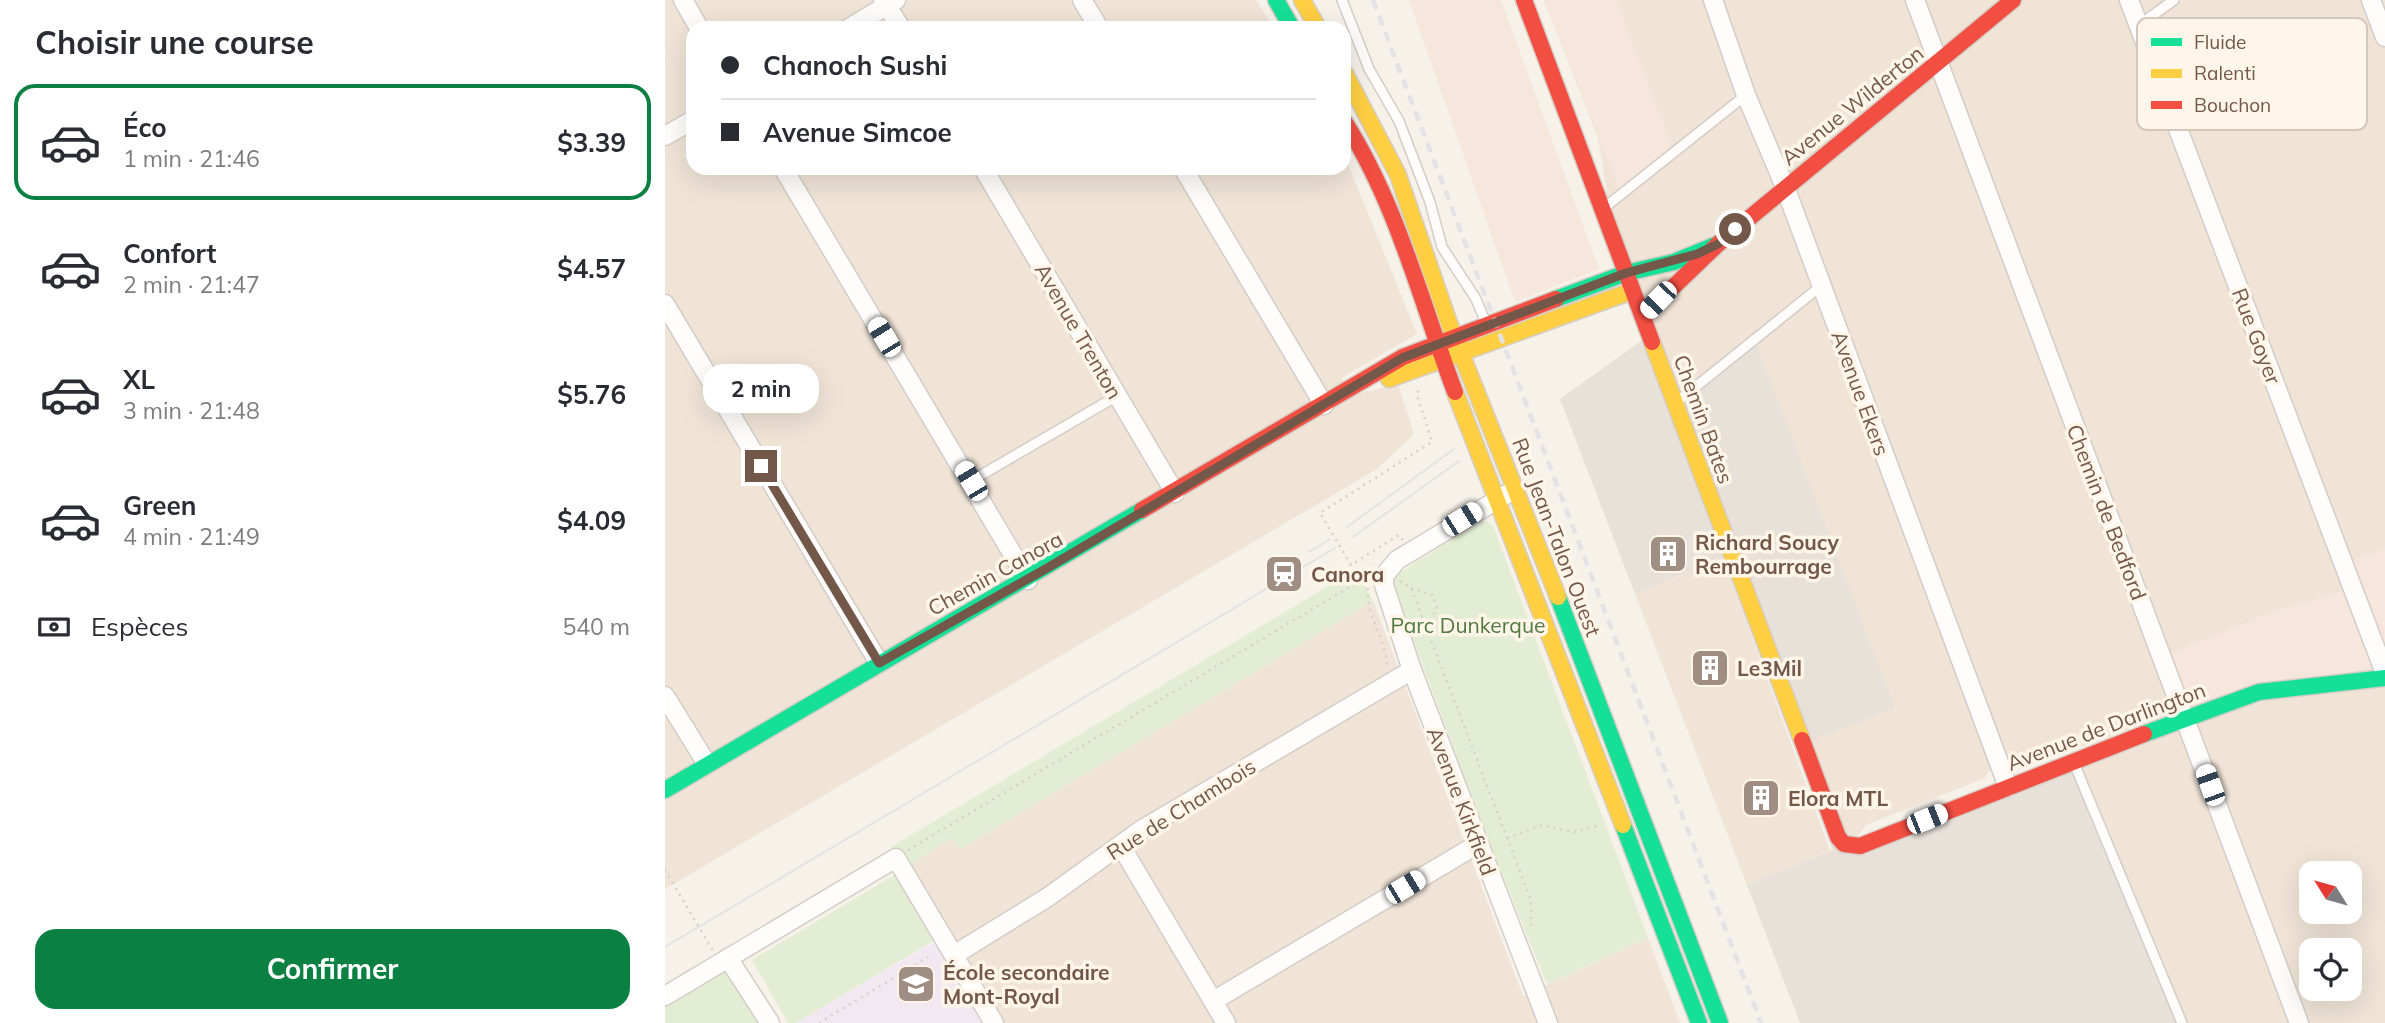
<!DOCTYPE html>
<html lang="fr">
<meta charset="utf-8">
<style>
body{margin:0;font-family:Mulish,sans-serif;background:#f7f7f7;color:#2b2b33;height:100vh;display:flex;flex-direction:column;font-size:26px;white-space:nowrap}
*{box-sizing:border-box;margin:0}
p{font-size:23px;color:#7c7c81}
.icon{flex:none;width:38px;height:38px;fill:none;stroke:currentColor;stroke-width:2;stroke-linecap:round;stroke-linejoin:round}
.map{position:relative;flex:1;overflow:hidden}
.drawer{display:flex;flex-direction:column;background:#fff;width:665px}
.drawer>*{flex:none}
.top-card{position:absolute;left:21px;top:21px;width:665px;height:154px;border-radius:21px;box-shadow:0 7px 28px #0002;display:grid;align-content:center;height:154px;padding:0 35px;background:#fff}
.needle{width:46px;rotate:307deg}
.buttons{position:absolute;left:1634px;top:861px;display:grid;gap:14px}
.buttons a{display:grid;place-items:center;width:63px;height:63px;border-radius:14px;background:#fff;box-shadow:0 7px 28px #0002;font-size:35px}
.end{position:absolute;width:32px;height:32px;margin:-16px;border:9px solid #73584a;background:#fff;box-shadow:0 0 0 4px #fff}
.from{border-radius:50%}
.bubble{position:absolute;height:49px;border-radius:21px;background:#fff;box-shadow:0 7px 28px #0002;font-size:23px;font-weight:700;line-height:49px;text-align:center}
.car{position:absolute;width:21px;height:42px;margin:-21px -10px;border-radius:9px;box-shadow:0 0 5px 2px #0007;background:linear-gradient(#fff 24%,#345 0 40%,#fff 0 76%,#345 0 86%,#fff 0)}
.top-card b{display:flex;align-items:center;gap:24px;height:66px;font-size:26px}
.top-card b+b{border-top:2px solid #e1e1e2}
.top-card i{width:18px;height:18px;background:#2b2b33}
ul{padding:0;list-style:none}
li{display:flex;align-items:center;gap:21px;height:116px;margin:0 14px 10px;padding:0 21px;border:4px solid transparent;border-radius:21px}
li div{flex:1}
li b{display:block;font-size:26px}
li em{font-style:normal;font-weight:700}
li.selected{border-color:#0b8043}
li>.icon{width:63px;height:63px;stroke-width:1.5}
h2{padding:0 35px;font-size:32px;line-height:84px}
.pay{display:flex;align-items:center;gap:18px;height:77px;padding:0 35px;font-size:26px}
.pay p{margin-inline-start:auto}
.cta{display:flex;gap:14px;margin-top:auto;padding:14px 35px}
.cta a{flex:1;height:80px;border-radius:21px;background:#0b8043;color:#fff;font-size:28px;font-weight:700;line-height:80px;text-align:center}
main{display:flex;flex:1;min-height:0}
.map>svg:first-child{display:block}
.residential{fill:#efe4d6;fill-rule:evenodd}
.commercial{fill:#f6e6dc}
.industrial{fill:#e8e1da}
.education{fill:#f2e8f1}
.green{fill:#e2edd4}
.lines{fill:none;stroke-linecap:round;stroke-linejoin:round}
.lane-casing{stroke:#d4cdc6;stroke-width:12}
.street-casing{stroke:#d4cdc6;stroke-width:21}
.fast-casing{stroke:#d5cdc6;stroke-width:19}
.slow-casing{stroke:#d5cdc6;stroke-width:19}
.jam-casing{stroke:#d5cdc6;stroke-width:19}
.path{stroke:#d7d0ca;stroke-width:2.5;stroke-dasharray:2 5;stroke-linecap:butt}
.lane{stroke:#fefdfc;stroke-width:9}
.street{stroke:#fefdfc;stroke-width:18}
.fast{stroke:#16e098;stroke-width:16}
.slow{stroke:#ffcf43;stroke-width:16}
.jam{stroke:#f24e42;stroke-width:16}
.tram{stroke:#e4e2e4;stroke-width:2}
.rail{stroke:#e4e2e4;stroke-width:4.5;stroke-dasharray:10 7;stroke-linecap:butt}
.path-bridge{stroke:#d7d0ca;stroke-width:2.5;stroke-dasharray:2 5;stroke-linecap:butt}
.route{stroke:#73584a;stroke-width:9}
.labels{text-anchor:middle;dominant-baseline:central;stroke-width:7;stroke-linejoin:round;paint-order:stroke}
.street-label{font-size:21px;fill:#73584a;stroke:#fff6e9}
.poi-label{font-size:21px;font-weight:bold;fill:#73584a;stroke:#fff6e9;text-anchor:start}
.park-label{font-size:21px;fill:#537942;stroke:#fff6e9}
.key{fill:#fff6e9;stroke:#d5c7b9;stroke-width:2}
.key-label{font-size:19px;fill:#73584a}
</style>
<main>
<section class="drawer">
<h2>Choisir une course</h2>
<ul>
<li class="selected"><svg class="icon" aria-label="car" viewBox="0 0 24 24"><path d="M5 17H2v-5l4-1 3-4h7l3 4 3 1v5h-3M9 17h6M6 11h13"/><circle cx="7" cy="17" r="2"/><circle cx="17" cy="17" r="2"/></svg><div><b>Éco</b><p>1 min · 21:46</p></div><em>$3.39</em></li>
<li><svg class="icon" aria-label="car" viewBox="0 0 24 24"><path d="M5 17H2v-5l4-1 3-4h7l3 4 3 1v5h-3M9 17h6M6 11h13"/><circle cx="7" cy="17" r="2"/><circle cx="17" cy="17" r="2"/></svg><div><b>Confort</b><p>2 min · 21:47</p></div><em>$4.57</em></li>
<li><svg class="icon" aria-label="car" viewBox="0 0 24 24"><path d="M5 17H2v-5l4-1 3-4h7l3 4 3 1v5h-3M9 17h6M6 11h13"/><circle cx="7" cy="17" r="2"/><circle cx="17" cy="17" r="2"/></svg><div><b>XL</b><p>3 min · 21:48</p></div><em>$5.76</em></li>
<li><svg class="icon" aria-label="car" viewBox="0 0 24 24"><path d="M5 17H2v-5l4-1 3-4h7l3 4 3 1v5h-3M9 17h6M6 11h13"/><circle cx="7" cy="17" r="2"/><circle cx="17" cy="17" r="2"/></svg><div><b>Green</b><p>4 min · 21:49</p></div><em>$4.09</em></li>
</ul>
<div class="pay"><svg class="icon" aria-label="cash" viewBox="0 0 24 24"><path d="M3 7h18v10H3z"/><circle cx="12" cy="12" r="2"/></svg>Espèces<p>540 m</p></div>
<div class="cta"><a>Confirmer</a></div>
</section>
<div class="map">
<svg width="1720" height="1023" viewBox="0 0 1720 1023">
<rect width="100%" height="100%" fill="#f6f1e9"/>
<g class="residential">
<polygon points="0,0 591,0 609,28 28,28 28,168 679,168 679,154 752,334 676,378 688,395 733,384 749,434 712,469 0,889"/>
<path d="M879,0H1720V549L1678,564L1687,588L1595,617L1720,678V1023H1514L1409,761L1496,725L1323,772L1320,778L1201,825L1185,846L1138,744L1230,708L1011,403L943,198L933,138ZM1647,873H1685V912H1647ZM1647,950H1685V989H1647Z"/>
<polygon points="1058,557 1165,851 1082,885 970,594"/>
<polygon points="708,601 858,996 983,938 1015,1023 329,1023 238,869 288,838 295,849"/>
</g>
<g class="commercial">
<polygon points="744,0 836,0 934,269 850,302"/>
<polygon points="879,0 951,0 1009,153 955,190"/>
<polygon points="1720,549 1720,678 1519,717 1497,657 1595,617 1686,588 1678,564"/>
</g>
<polygon class="industrial" points="1088,336 1230,708 1138,744 1179,844 1409,761 1514,1023 1135,1023 1082,885 1168,850 1058,557 970,594 895,399 980,338 1011,402"/>
<polygon class="education" points="274,939 327,1023 131,1023"/>
<g class="green">
<polygon points="822,521 828,526 983,938 882,984 821,834 727,583 731,575 815,522"/>
<polygon points="692,569 708,601 295,849 287,838 238,869 226,847"/>
<polygon points="230,875 268,941 131,1023 123,1023 87,960"/>
<polygon points="62,968 94,1023 0,1023 0,1005"/>
</g>
<g class="lines">
<defs>
<g id="lane">
<polyline points="677,0 704,69 734,121 765,202 777,247 811,299 821,323"/>
<polyline points="1474,25 1509,0"/>
<polyline points="939,208 1081,95"/>
<polyline points="1013,401 1156,286"/>
<polyline points="306,481 452,396"/>
<polyline points="1409,763 1517,1023"/>
</g>
<g id="street">
<polyline points="18,0 34,28"/>
<polyline points="218,0 236,28"/>
<polyline points="417,0 434,28"/>
<polyline points="1048,0 1081,95 1120,187 1343,787"/>
<polyline points="1250,0 1634,1023"/>
<polyline points="1464,0 1720,673"/>
<polyline points="1706,0 1720,37"/>
<polyline points="184,28 231,0"/>
<polyline points="0,136 28,120"/>
<polyline points="118,168 363,580"/>
<polyline points="318,168 510,493"/>
<polyline points="518,168 659,405"/>
<polyline points="0,304 214,663"/>
<polyline points="842,494 732,560 719,576 719,585 747,670 883,1023"/>
<polyline points="0,696 42,764"/>
<polyline points="456,846 561,1023"/>
<polyline points="289,955 383,897 476,830 747,670"/>
<polyline points="63,958 105,1023"/>
<polyline points="0,996 231,858 329,1023"/>
<polyline points="548,1001 813,844"/>
</g>
<g id="fast">
<polyline points="611,0 627,28"/>
<polyline points="891,299 961,273 1009,262 1053,244"/>
<polyline points="893,597 1055,1023"/>
<polyline points="1479,734 1594,692 1720,678"/>
<polyline points="0,790 477,510"/>
<polyline points="958,825 1034,1023"/>
</g>
<g id="slow">
<polyline points="637,0 653,28"/>
<polyline points="679,72 733,175 784,323 893,597"/>
<polyline points="987,342 1137,740"/>
<polyline points="724,379 967,291"/>
<polyline points="790,392 958,825"/>
</g>
<g id="jam">
<polyline points="859,0 987,342"/>
<path d="M679,121C732,203 756,302 790,392"/>
<polyline points="978,316 1053,244 1348,0"/>
<polyline points="477,510 738,357 891,299"/>
<polyline points="1137,740 1173,837 1179,844 1195,846 1479,734"/>
</g>
</defs>
<use href="#lane" class="lane-casing"/>
<use href="#street" class="street-casing"/>
<use href="#fast" class="fast-casing"/>
<use href="#slow" class="slow-casing"/>
<use href="#jam" class="jam-casing"/>
<g class="path">
<polyline points="738,540 734,535 686,565 655,513 767,442 752,395 754,388"/>
<polyline points="735,581 746,588 866,900 866,930"/>
<path d="M703,588C700,614 720,638 722,664L718,668"/>
<polyline points="746,588 768,595 772,609 761,627"/>
<polyline points="842,838 877,825 909,832 936,825"/>
<polyline points="243,850 703,576"/>
<polyline points="154,1023 268,954"/>
</g>
<use href="#lane" class="lane"/>
<use href="#street" class="street"/>
<use href="#fast" class="fast"/>
<use href="#slow" class="slow"/>
<use href="#jam" class="jam"/>
<g class="tram">
<polyline points="682,527 789,449"/>
<polyline points="688,537 794,461"/>
<polyline points="644,552 665,539"/>
<polyline points="0,947 670,548"/>
</g>
<polyline class="rail" points="708,0 1096,1023"/>
<polyline class="path-bridge" points="0,870 50,954"/>
</g>
<g class="lines">
<polyline class="route" points="96,466 214,663 384,567 737,358 961,273 1032,254 1053,244 1070,229"/>
</g>
<defs>
<symbol id="building-square" viewBox="-11 -11 22 22"><rect x="-9" y="-9" width="18" height="18" rx="4" fill="#a18e82" stroke="#fff6e9"/><path d="M-4-6H4V6H1V3H-1V6H-4ZM-2.5-4.3h1.7v1.8h-1.7ZM.8-4.3h1.7v1.8H.8ZM-2.5-1h1.7V.8h-1.7ZM.8-1h1.7V.8H.8Z" fill="#fff"/></symbol>
<symbol id="station-square" viewBox="-11 -11 22 22"><rect x="-9" y="-9" width="18" height="18" rx="4" fill="#a18e82" stroke="#fff6e9"/><path d="M-3-6H3Q5-6 5-4V2Q5 4 3 4L4.5 6H3L1.5 4h-3L-3 6H-4.5L-3 4Q-5 4-5 2V-4Q-5-6-3-6ZM-3.5-4v3h7v-3ZM-3.5 1v1.5H-2V1ZM2 1v1.5H3.5V1Z" fill="#fff"/></symbol>
<symbol id="school-square" viewBox="-11 -11 22 22"><rect x="-9" y="-9" width="18" height="18" rx="4" fill="#a18e82" stroke="#fff6e9"/><path d="M0-5L7-2L0 1L-7-2ZM-4 1L0 2.5L4 1V4Q0 6-4 4Z" fill="#fff"/></symbol>
</defs>
<g fill-rule="evenodd">
<use href="#building-square" x="981" y="532" width="44" height="44"/>
<use href="#station-square" x="597" y="552" width="44" height="44"/>
<use href="#building-square" x="1023" y="646" width="44" height="44"/>
<use href="#building-square" x="1074" y="776" width="44" height="44"/>
<use href="#school-square" x="229" y="962" width="44" height="44"/>
</g>
<g class="labels">
<g class="street-label">
<text transform="translate(1187 105) rotate(-39)">Avenue Wilderton</text>
<text transform="translate(414 331) rotate(60)">Avenue Trenton</text>
<text transform="translate(1592 336) rotate(69)">Rue Goyer</text>
<text transform="translate(1196 393) rotate(70)">Avenue Ekers</text>
<text transform="translate(1039 419) rotate(70)">Chemin Bates</text>
<text transform="translate(1442 512) rotate(69)">Chemin de Bedford</text>
<text transform="translate(892 537) rotate(69)">Rue Jean-Talon Ouest</text>
<text transform="translate(330 573) rotate(-29)">Chemin Canora</text>
<text transform="translate(1441 726) rotate(-21)">Avenue de Darlington</text>
<text transform="translate(797 801) rotate(69)">Avenue Kirkfield</text>
<text transform="translate(516 809) rotate(-32)">Rue de Chambois</text>
</g>
<g class="poi-label">
<text x="1030" y="542">Richard Soucy<tspan x="1030" dy="24">Rembourrage</tspan></text>
<text x="646" y="574">Canora</text>
<text x="1072" y="668">Le3Mil</text>
<text x="1123" y="798">Elora MTL</text>
<text x="278" y="972">École secondaire<tspan x="278" dy="24">Mont-Royal</tspan></text>
</g>
<g class="park-label">
<text x="803" y="625">Parc Dunkerque</text>
</g>
</g>
<rect x="1472" y="18" width="230" height="112" rx="10" class="key"/>
<rect x="1486" y="38" width="31" height="8" fill="#16e098"/>
<rect x="1486" y="69" width="31" height="9" fill="#ffcf43"/>
<rect x="1486" y="101" width="31" height="8" fill="#f24e42"/>
<g class="key-label">
<text x="1529" y="49">Fluide</text>
<text x="1529" y="80">Ralenti</text>
<text x="1529" y="112">Bouchon</text>
</g>
</svg>
<div class="buttons">
<a><svg class="needle" viewBox="-14 -14 28 28"><path d="M0-13l5 13h-10z" fill="#e53935"/><path d="M0 13l5-13h-10z" fill="#7c7c81"/></svg></a>
<a><svg class="icon" aria-label="locate" viewBox="0 0 24 24"><circle cx="12" cy="12" r="6"/><path d="M12 2v4M12 18v4M2 12h4M18 12h4"/></svg></a>
</div>
<i class="end from" style="left:1070px;top:229px"></i>
<i class="end" style="left:96px;top:466px"></i>
<div class="bubble" style="left:38px;top:364px;width:116px">2 min</div>
<i class="car" style="left:993px;top:300px;rotate:224deg"></i>
<i class="car" style="left:219px;top:337px;rotate:329deg"></i>
<i class="car" style="left:306px;top:481px;rotate:329deg"></i>
<i class="car" style="left:797px;top:519px;rotate:58deg"></i>
<i class="car" style="left:1545px;top:785px;rotate:340deg"></i>
<i class="car" style="left:1262px;top:819px;rotate:68deg"></i>
<i class="car" style="left:740px;top:887px;rotate:59deg"></i>
<div class="top-card">
<b><i class="from"></i>Chanoch Sushi</b>
<b><i></i>Avenue Simcoe</b>
</div>
</div>
</main>
